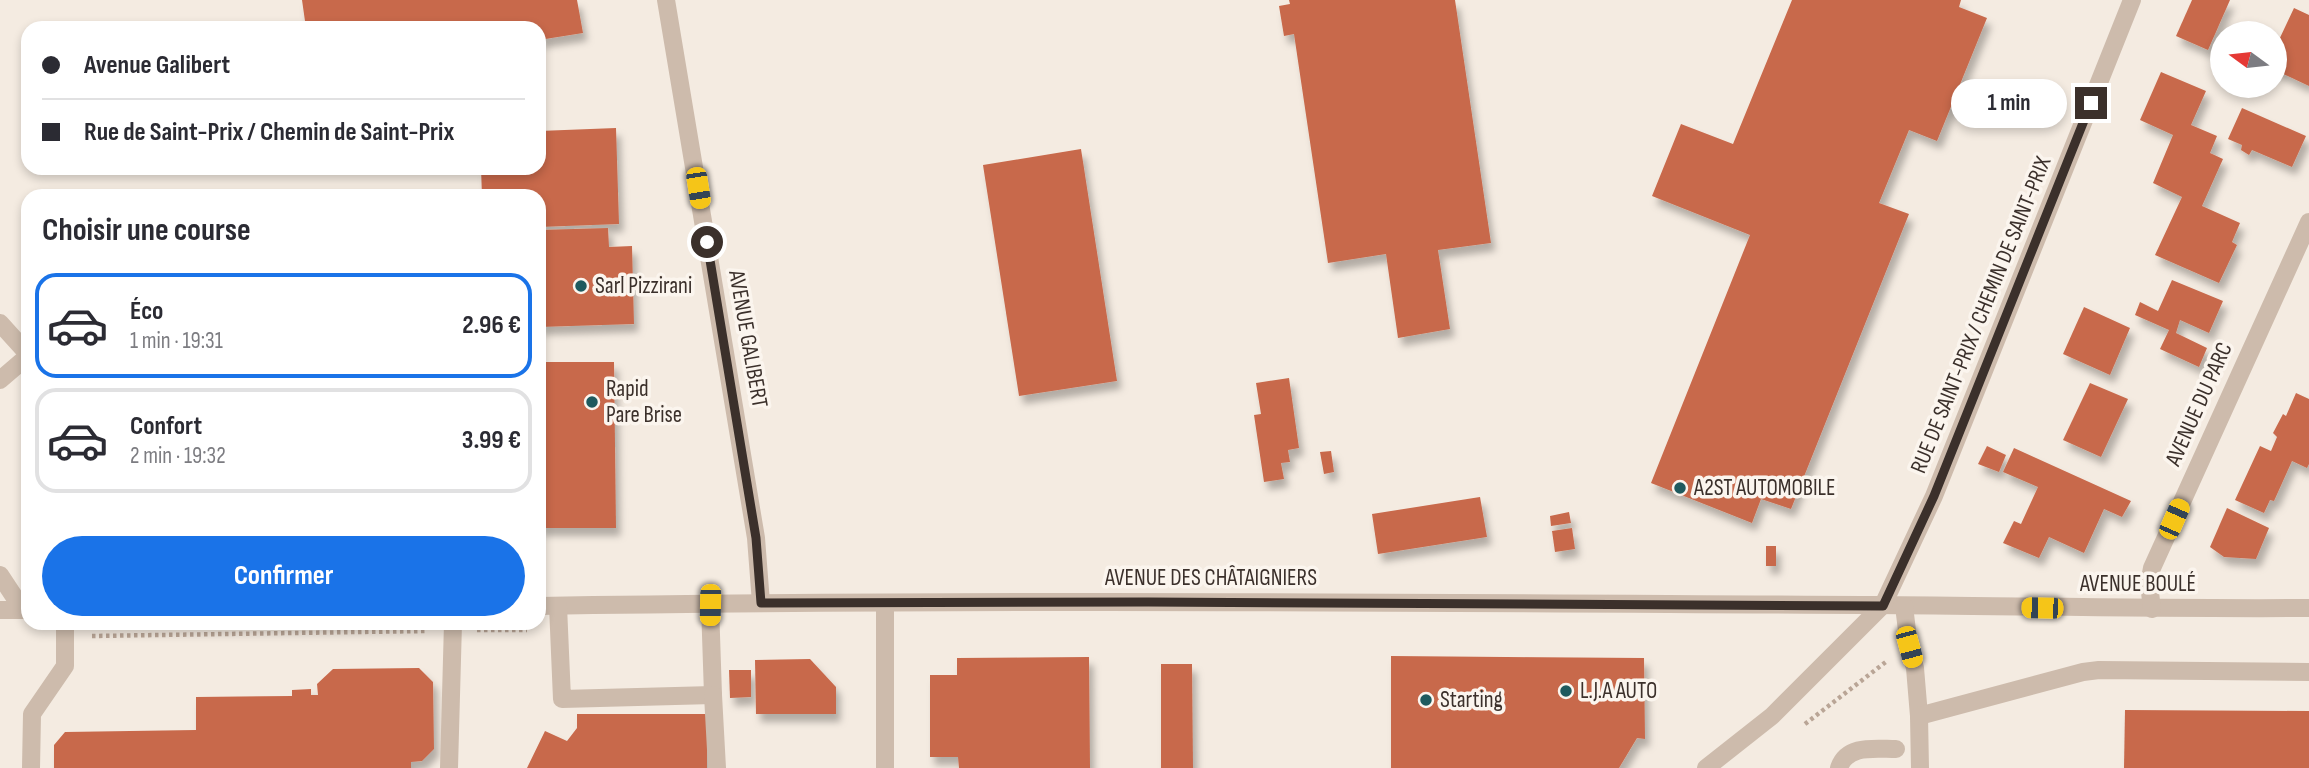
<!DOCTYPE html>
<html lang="fr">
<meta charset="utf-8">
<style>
body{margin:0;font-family:"Sofia Sans Condensed",sans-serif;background:#f7f7f7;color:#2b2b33;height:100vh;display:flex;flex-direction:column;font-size:26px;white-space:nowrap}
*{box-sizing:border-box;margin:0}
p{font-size:23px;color:#7c7c81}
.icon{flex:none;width:38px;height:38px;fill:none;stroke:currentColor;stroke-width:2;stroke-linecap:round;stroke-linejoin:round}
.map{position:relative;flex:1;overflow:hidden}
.side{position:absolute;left:21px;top:189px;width:525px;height:441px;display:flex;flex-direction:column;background:#fff;border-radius:21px;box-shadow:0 4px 10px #0003}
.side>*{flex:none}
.guide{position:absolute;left:21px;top:21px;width:525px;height:154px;border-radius:21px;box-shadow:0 4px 10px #0003;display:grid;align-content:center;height:154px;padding:0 21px;background:#fff}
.needle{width:46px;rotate:285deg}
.fabs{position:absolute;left:2210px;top:21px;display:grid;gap:14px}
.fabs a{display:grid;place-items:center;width:77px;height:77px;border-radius:50%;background:#fff;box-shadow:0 4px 10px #0003;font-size:35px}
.end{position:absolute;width:32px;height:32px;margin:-16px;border:9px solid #3b302b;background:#fff;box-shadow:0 0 0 4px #fff}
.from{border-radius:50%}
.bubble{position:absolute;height:49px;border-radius:24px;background:#fff;box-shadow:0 4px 10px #0003;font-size:23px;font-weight:700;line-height:49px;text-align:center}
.car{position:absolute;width:21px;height:42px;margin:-21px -10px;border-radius:9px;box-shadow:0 0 5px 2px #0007;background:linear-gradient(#f5c518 24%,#345 0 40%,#f5c518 0 76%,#345 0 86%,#f5c518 0)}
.guide b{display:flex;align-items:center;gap:24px;height:66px;font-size:26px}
.guide b+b{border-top:2px solid #e1e1e2}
.guide i{width:18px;height:18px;background:#2b2b33}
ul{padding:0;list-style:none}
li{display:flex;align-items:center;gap:21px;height:105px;margin:0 14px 10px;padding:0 7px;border:4px solid #e1e1e2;border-radius:21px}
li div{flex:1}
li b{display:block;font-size:26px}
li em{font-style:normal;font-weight:700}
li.on{border-color:#1a73e8}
li>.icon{width:63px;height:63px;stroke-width:1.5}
h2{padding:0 21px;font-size:32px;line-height:84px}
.action{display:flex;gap:14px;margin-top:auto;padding:14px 21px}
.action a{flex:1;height:80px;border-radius:42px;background:#1a73e8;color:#fff;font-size:28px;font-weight:700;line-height:80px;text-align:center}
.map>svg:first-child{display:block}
.building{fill:#c8694b;filter:url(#shadow)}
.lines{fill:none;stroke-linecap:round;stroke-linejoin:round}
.path{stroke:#b9a596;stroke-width:4.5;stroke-dasharray:3.5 3.5;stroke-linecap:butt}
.minor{stroke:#cdbbac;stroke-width:18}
.route{stroke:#3b302b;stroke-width:9}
.poi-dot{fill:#1f5a5e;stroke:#fbf5ee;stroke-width:2.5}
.labels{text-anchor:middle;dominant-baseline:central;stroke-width:7;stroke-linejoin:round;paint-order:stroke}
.poi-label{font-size:23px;fill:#3b302b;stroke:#fbf5ee;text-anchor:start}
.street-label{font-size:23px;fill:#3b302b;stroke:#fbf5ee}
</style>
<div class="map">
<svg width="2309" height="768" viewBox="0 0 2309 768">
<defs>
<filter id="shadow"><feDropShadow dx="4.5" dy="8" stdDeviation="3.5" flood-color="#0004"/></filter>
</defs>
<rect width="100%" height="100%" fill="#f4ebe1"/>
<g class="building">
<polygon points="302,0 577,0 583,33 539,40 539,28 306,28"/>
<polygon points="1289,0 1455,0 1491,243 1438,250 1450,329 1398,338 1386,254 1328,263 1294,34 1284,36 1279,6 1290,4"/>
<polygon points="1792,0 1961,0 1959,7 1987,18 1937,141 1909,130 1879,203 1909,214 1791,509 1761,499 1752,523 1651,483 1750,235 1652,196 1681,124 1733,144"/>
<polygon points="2192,0 2230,0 2208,50 2176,36"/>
<polygon points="2294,8 2309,15 2309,86 2275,70 2275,41 2278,42"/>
<polygon points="2161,72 2206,91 2191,125 2217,136 2210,153 2223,159 2202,206 2240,223 2232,242 2237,245 2219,283 2155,255 2182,197 2153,183 2173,135 2140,120"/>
<polygon points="2242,108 2306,136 2292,167 2252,150 2249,155 2241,150 2242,145 2228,139"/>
<polygon points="616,128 619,224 539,227 539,196 482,196 481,168 539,168 539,131"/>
<polygon points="1081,149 1117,381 1019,396 983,165"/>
<polygon points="608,228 609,247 632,246 634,324 539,327 539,230"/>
<polygon points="2172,280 2223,301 2209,333 2180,320 2176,333 2207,348 2199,367 2160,349 2169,330 2135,315 2140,302 2158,311"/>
<polygon points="2084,307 2130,328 2110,375 2063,354"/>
<polygon points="539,362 614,362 616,528 539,528"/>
<polygon points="1289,378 1299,448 1288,450 1290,462 1281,463 1284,479 1264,482 1254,415 1261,414 1256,383"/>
<polygon points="2090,383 2128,399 2101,457 2063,440"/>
<polygon points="2296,393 2309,399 2309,464 2307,468 2292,461 2274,501 2270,500 2264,513 2235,500 2260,446 2271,451 2277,437 2273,433 2283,414 2286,416"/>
<polygon points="1987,446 2006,455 1999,472 1978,464"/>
<polygon points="2014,448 2131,501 2122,517 2104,509 2084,553 2049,537 2039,558 2003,543 2014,521 2021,524 2038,487 2003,472"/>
<polygon points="1331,451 1334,472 1324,474 1320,452"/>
<polygon points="1480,497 1487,537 1378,554 1372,514"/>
<polygon points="2227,508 2269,528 2256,559 2224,557 2210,547"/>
<polygon points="1569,512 1571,523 1551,526 1550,516"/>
<polygon points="1572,528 1575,549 1555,552 1552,531"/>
<rect x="1766" y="546" width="10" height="20"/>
<polygon points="1391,656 1644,658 1645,739 1637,738 1619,768 1391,768"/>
<polygon points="1089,657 1090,768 959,768 958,757 930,757 930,675 957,675 957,658"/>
<polygon points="810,659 836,687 836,714 756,714 755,660"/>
<polygon points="1161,664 1192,664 1193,768 1161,768"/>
<polygon points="419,668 433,682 434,749 422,761 411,762 411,768 54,768 54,745 65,732 196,730 196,697 292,696 292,690 311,689 311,695 318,695 317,684 333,669"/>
<polygon points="729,670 751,670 751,697 730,698"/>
<polygon points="2125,710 2309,711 2309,768 2124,768"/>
<polygon points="577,714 707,714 707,768 527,768 545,731 567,741 577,728"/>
</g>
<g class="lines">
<g class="path">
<polyline points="477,630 527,630"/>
<polyline points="92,636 426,631"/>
<polyline points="1805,724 1887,661"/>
</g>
<g class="minor">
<polyline points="666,0 756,538 761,603"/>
<polyline points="0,323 28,354"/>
<polyline points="0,380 28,356"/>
<polyline points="0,575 23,610"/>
<path d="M539,606C984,599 1429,603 1873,605C2018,606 2164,609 2309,608"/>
<polyline points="558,606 562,699 713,695 710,605"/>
<polyline points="1904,606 1909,647 1915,668 1919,716 1920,768"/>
<polyline points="2152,609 2149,584 2152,568 2309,222"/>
<polyline points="0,610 28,610"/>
<polyline points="713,695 717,768"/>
<polyline points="1919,716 2083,672 2099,670 2309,672"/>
<polyline points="31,768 32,714 65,666 65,623"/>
<polyline points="449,768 453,623"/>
<polyline points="885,768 885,603"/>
<polyline points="1706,768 1772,716 1883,605 1934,496 2132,0"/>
<path d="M1839,768C1847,744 1875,749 1896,749"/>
</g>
</g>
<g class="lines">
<polyline class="route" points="707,242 756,538 761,603 1148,602 1883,606 1934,496 2091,103"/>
</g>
<g class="poi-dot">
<circle cx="581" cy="286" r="7"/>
<circle cx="592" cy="402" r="7"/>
<circle cx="1680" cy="488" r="7"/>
<circle cx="1566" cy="691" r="7"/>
<circle cx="1426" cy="700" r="7"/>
</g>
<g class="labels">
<g class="poi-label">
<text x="595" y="286">Sarl Pizzirani</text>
<text x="606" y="389">Rapid<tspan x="606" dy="26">Pare Brise</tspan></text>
<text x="1694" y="488">A2ST AUTOMOBILE</text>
<text x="1580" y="691">L.J.A AUTO</text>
<text x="1440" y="700">Starting</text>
</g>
<g class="street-label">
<text transform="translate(1981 315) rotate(-68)">RUE DE SAINT-PRIX / CHEMIN DE SAINT-PRIX</text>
<text transform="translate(748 339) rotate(80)">AVENUE GALIBERT</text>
<text transform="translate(2199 404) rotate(-66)">AVENUE DU PARC</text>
<text x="1211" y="578">AVENUE DES CHÂTAIGNIERS</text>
<text x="2138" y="584">AVENUE BOULÉ</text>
</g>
</g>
</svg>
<div class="fabs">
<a><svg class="needle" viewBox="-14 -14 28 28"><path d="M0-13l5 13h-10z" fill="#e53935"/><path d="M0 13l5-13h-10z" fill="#7c7c81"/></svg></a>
</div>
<i class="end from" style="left:707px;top:242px"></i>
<i class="end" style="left:2091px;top:103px"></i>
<div class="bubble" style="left:1951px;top:79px;width:116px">1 min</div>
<i class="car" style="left:698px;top:188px;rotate:171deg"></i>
<i class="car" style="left:2174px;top:519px;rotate:24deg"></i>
<i class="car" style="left:710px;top:605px;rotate:181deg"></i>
<i class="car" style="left:2042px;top:608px;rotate:271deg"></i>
<i class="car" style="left:1909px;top:647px;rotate:165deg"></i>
<div class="guide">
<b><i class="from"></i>Avenue Galibert</b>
<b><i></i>Rue de Saint-Prix / Chemin de Saint-Prix</b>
</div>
<section class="side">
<h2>Choisir une course</h2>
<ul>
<li class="on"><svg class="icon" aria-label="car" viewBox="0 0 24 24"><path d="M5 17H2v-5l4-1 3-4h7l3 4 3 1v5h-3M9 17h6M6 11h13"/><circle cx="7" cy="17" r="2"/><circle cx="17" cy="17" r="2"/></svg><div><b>Éco</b><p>1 min · 19:31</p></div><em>2.96 €</em></li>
<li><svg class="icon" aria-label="car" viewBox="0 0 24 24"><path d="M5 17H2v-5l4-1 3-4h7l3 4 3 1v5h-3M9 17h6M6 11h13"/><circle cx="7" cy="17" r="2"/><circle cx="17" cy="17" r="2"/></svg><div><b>Confort</b><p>2 min · 19:32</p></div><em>3.99 €</em></li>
</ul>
<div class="action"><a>Confirmer</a></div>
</section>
</div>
